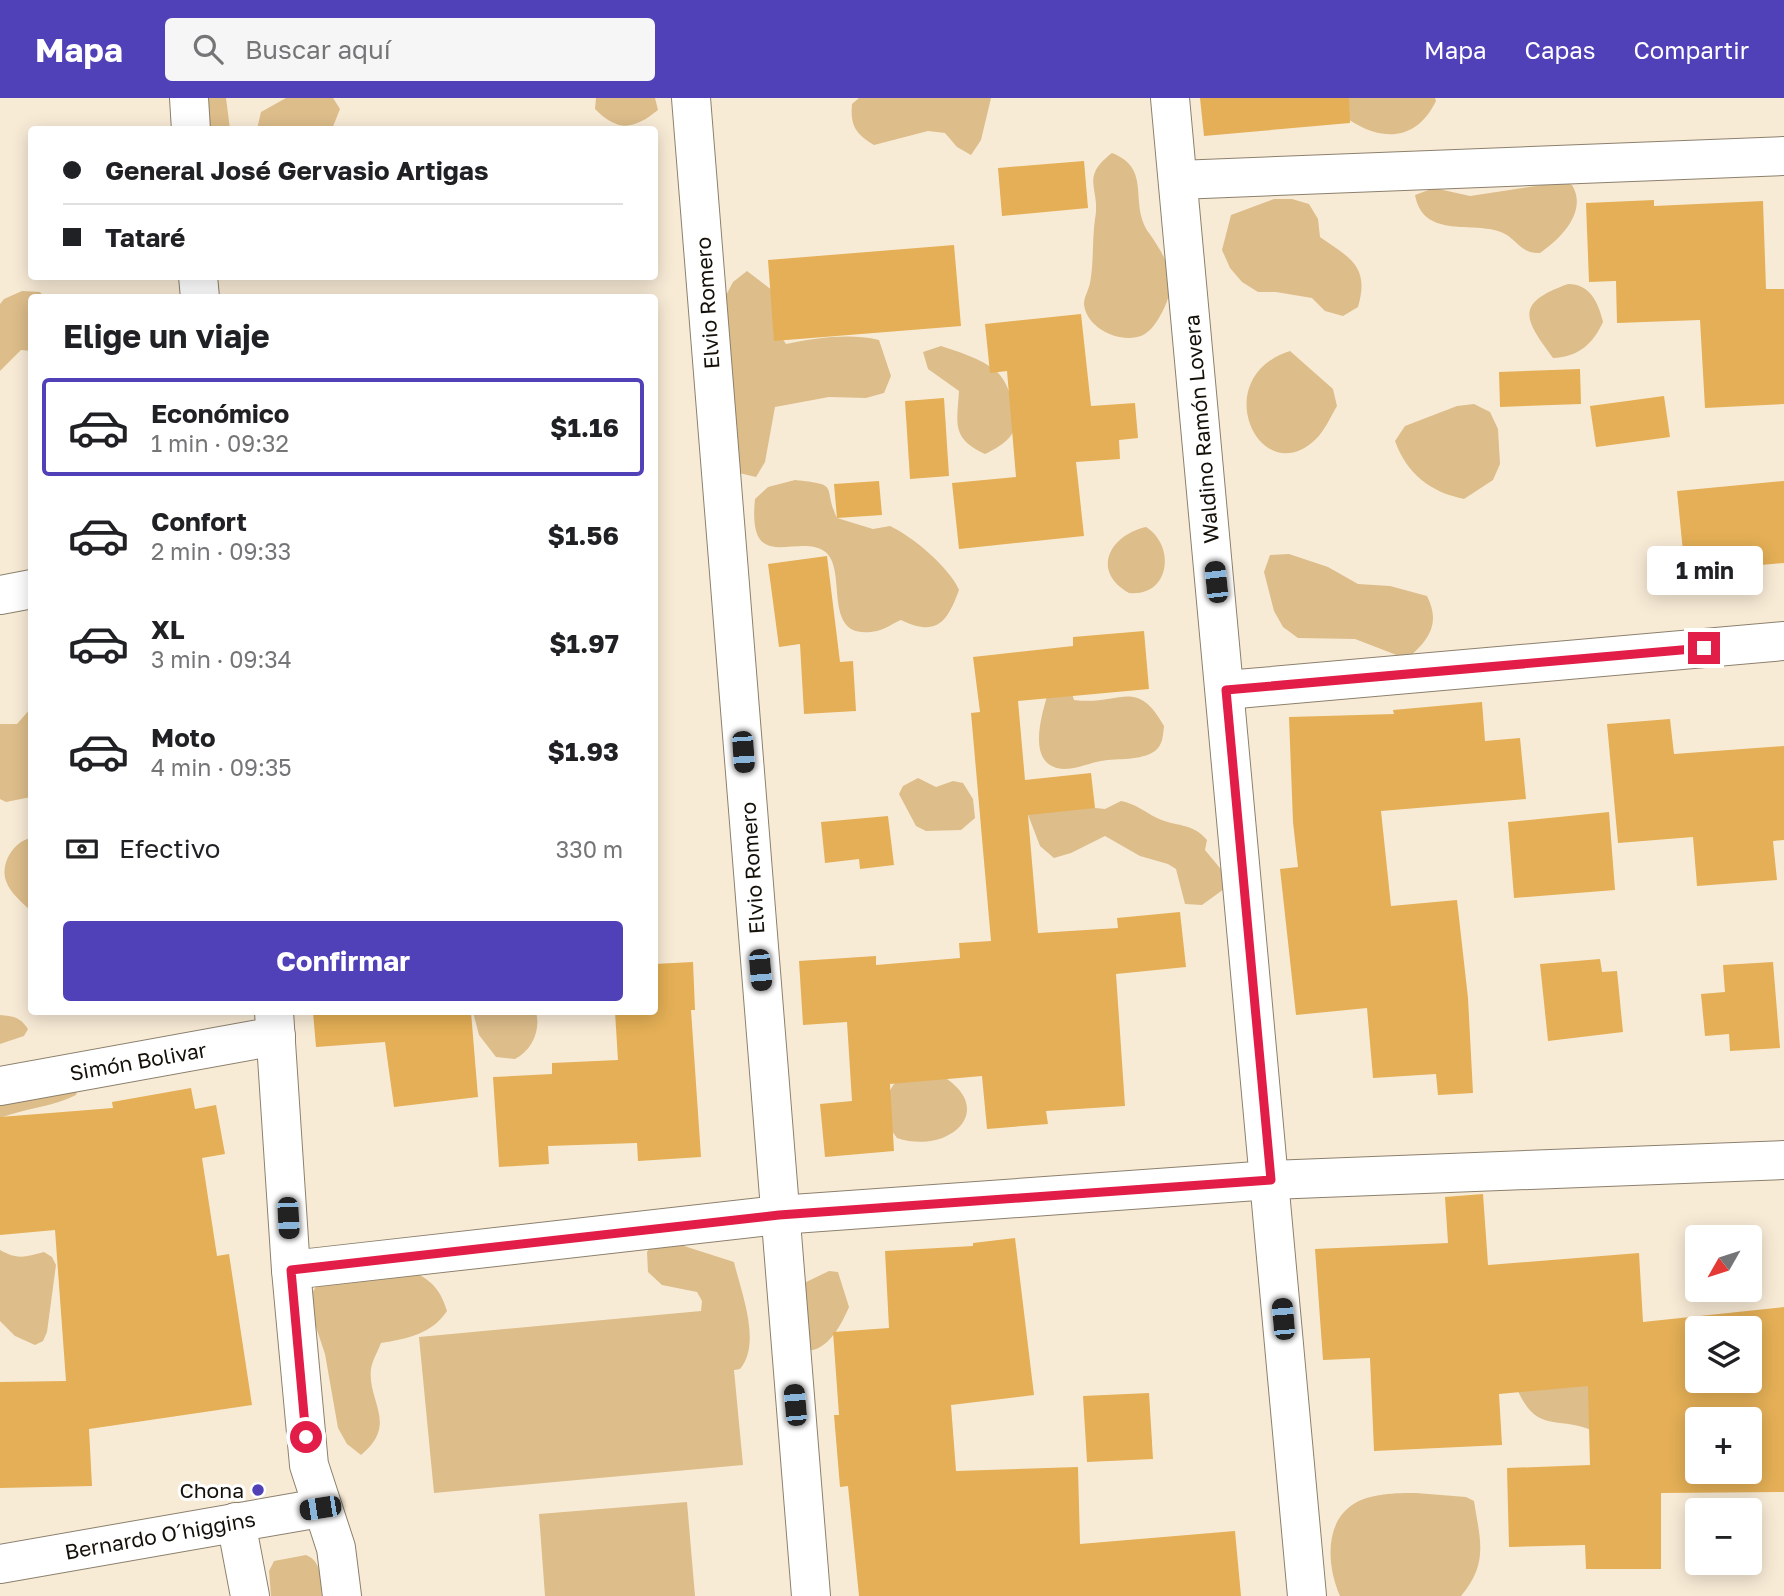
<!DOCTYPE html>
<html lang="es">
<meta charset="utf-8">
<style>
body{margin:0;font-family:"Golos Text",sans-serif;background:#f6f6f6;color:#202124;height:100vh;display:flex;flex-direction:column;font-size:26px;white-space:nowrap}
*{box-sizing:border-box;margin:0}
p{font-size:23px;color:#757577}
.icon{flex:none;width:38px;height:38px;fill:none;stroke:currentColor;stroke-width:2;stroke-linecap:round;stroke-linejoin:round}
.map{position:relative;flex:1;overflow:hidden}
.drawer{position:absolute;left:28px;top:196px;width:630px;height:721px;display:flex;flex-direction:column;background:#fff;border-radius:7px;box-shadow:0 4px 18px #0003}
.drawer>*{flex:none}
.guide{position:absolute;left:28px;top:28px;width:630px;height:154px;border-radius:7px;box-shadow:0 4px 18px #0003;display:grid;align-content:center;height:154px;padding:0 35px;background:#fff}
.needle{width:46px;rotate:231deg}
.buttons{position:absolute;left:1685px;top:1127px;display:grid;gap:14px}
.buttons a{display:grid;place-items:center;width:77px;height:77px;border-radius:7px;background:#fff;box-shadow:0 4px 18px #0003;font-size:35px}
.end{position:absolute;width:32px;height:32px;margin:-16px;border:9px solid #e11d48;background:#fff;box-shadow:0 0 0 4px #fff}
.from{border-radius:50%}
.bubble{position:absolute;height:49px;border-radius:7px;background:#fff;box-shadow:0 4px 18px #0003;font-size:23px;font-weight:700;line-height:49px;text-align:center}
.car{position:absolute;width:21px;height:42px;margin:-21px -10px;border-radius:9px;box-shadow:0 0 5px 2px #0007;background:linear-gradient(#222 24%,#8ab4d8 0 40%,#222 0 76%,#8ab4d8 0 86%,#222 0)}
.guide b{display:flex;align-items:center;gap:24px;height:66px;font-size:26px}
.guide b+b{border-top:2px solid #e0e0e0}
.guide i{width:18px;height:18px;background:#202124}
ul{padding:0;list-style:none}
li{display:flex;align-items:center;gap:21px;height:98px;margin:0 14px 10px;padding:0 21px;border:4px solid transparent;border-radius:7px}
li div{flex:1}
li b{display:block;font-size:26px}
li em{font-style:normal;font-weight:700}
li.current{border-color:#5041b8}
li>.icon{width:63px;height:63px;stroke-width:1.5}
h2{padding:0 35px;font-size:32px;line-height:84px}
.pay{display:flex;align-items:center;gap:18px;height:77px;padding:0 35px;font-size:26px}
.pay p{margin-inline-start:auto}
.primary-button{display:flex;gap:14px;margin-top:auto;padding:14px 35px}
.primary-button a{flex:1;height:80px;border-radius:7px;background:#5041b8;color:#fff;font-size:28px;font-weight:700;line-height:80px;text-align:center}
header{display:flex;align-items:center;gap:42px;box-sizing:border-box;height:98px;padding:0 35px;background:#5041b8;color:#fff}
header strong{font-size:33px}
nav{display:flex;gap:38px;margin-inline-start:auto;font-size:24px}
.search{width:490px;height:63px;background:#f6f6f6;display:flex;align-items:center;gap:18px;box-sizing:border-box;padding:0 24px;border-radius:7px;color:#757577;font-size:26px}
.map>svg:first-child{display:block}
.green{fill:#ddbd8a}
.building{fill:#e4af56;fill-rule:evenodd}
.lines{fill:none;stroke-linecap:round;stroke-linejoin:round}
.street-casing{stroke:#8c806d;stroke-width:40}
.street{stroke:#fff;stroke-width:38}
.route{stroke:#e11d48;stroke-width:9}
.poi-dot{fill:#5041b8;stroke:#fff;stroke-width:2.5}
.labels{text-anchor:middle;dominant-baseline:central;stroke-width:6;stroke-linejoin:round;paint-order:stroke}
.street-label{font-size:21px;fill:#151009;stroke:#fff}
.poi-label{font-size:21px;fill:#151009;stroke:#fff;text-anchor:end}
</style>
<header>
<strong>Mapa</strong>
<div class="search"><svg class="icon" aria-label="search" viewBox="0 0 24 24"><circle cx="10" cy="10" r="6"/><path d="M15 15l6 6"/></svg>Buscar aquí</div>
<nav><a>Mapa</a><a>Capas</a><a>Compartir</a></nav>
</header>
<div class="map">
<svg width="1784" height="1498" viewBox="0 0 1784 1498">
<rect width="100%" height="100%" fill="#f8ebd6"/>
<g class="green">
<polygon points="202,0 226,0 230,31 203,31"/>
<polygon points="286,0 333,0 340,11 332,31 257,31 261,14"/>
<path d="M596,0H655L658,12C633,32 618,34 595,11Z"/>
<path d="M859,0H991L981,42L971,57L957,49L945,35L928,33L874,47C856,36 850,28 852,6Z"/>
<path d="M1324,0H1435L1436,3C1409,58 1357,36 1324,0Z"/>
<path d="M1112,55C1153,71 1128,105 1149,135C1170,165 1179,185 1160,218C1155,227 1148,237 1137,239C1116,244 1086,229 1084,206C1084,199 1089,191 1090,185C1094,164 1092,142 1095,121C1101,90 1079,80 1112,55Z"/>
<path d="M1563,84L1572,87C1588,113 1561,141 1540,155C1519,156 1516,138 1498,133C1469,124 1423,140 1415,97L1434,90L1470,98Z"/>
<path d="M1274,101H1292L1309,106L1318,121L1320,139C1350,160 1370,168 1358,209L1343,218L1325,213L1312,200L1276,194H1258L1242,184L1230,170L1222,152L1231,117Z"/>
<path d="M747,173L776,195V231L786,246C817,240 848,235 879,242L891,278L884,295L866,300L829,299L775,309L765,364L756,379L739,375L724,201L733,184Z"/>
<path d="M1568,186C1590,186 1598,204 1603,224C1593,246 1578,259 1553,260C1523,220 1515,205 1568,186Z"/>
<polygon points="22,193 40,194 44,199 32,200 31,253 21,252 0,273 0,206 4,201"/>
<path d="M941,248C958,254 981,260 996,273C1004,280 1008,290 1012,301C1022,331 1013,342 985,356C951,340 957,326 959,293L928,271L923,254Z"/>
<path d="M1290,253L1333,291L1337,308C1331,318 1325,332 1316,341C1260,395 1206,280 1290,253Z"/>
<path d="M1474,306L1490,314L1498,331L1500,366L1493,382L1464,401C1430,394 1407,376 1395,343L1405,328L1457,308Z"/>
<path d="M795,382C842,387 822,388 837,420L873,431L890,428C912,438 950,470 959,492C947,525 936,539 901,522C893,525 886,531 877,533C818,545 850,470 824,453C797,435 747,478 755,401L768,389Z"/>
<path d="M1146,429C1176,448 1170,499 1129,495C1090,473 1110,437 1146,429Z"/>
<path d="M1289,456L1328,469L1358,486L1390,488L1427,498C1441,526 1429,542 1407,561L1355,541L1298,540L1283,529L1274,513L1264,474L1270,457Z"/>
<path d="M1068,583L1074,602C1120,608 1136,578 1164,628C1163,637 1163,647 1155,653C1140,663 1119,660 1101,663C1089,665 1077,671 1064,671C1026,669 1041,620 1047,598Z"/>
<polygon points="31,610 31,699 6,704 0,701 0,626 17,626"/>
<polygon points="918,680 936,689 953,683 963,685 973,701 975,720 961,732 926,733 916,728 899,696 903,688"/>
<path d="M1121,703C1136,706 1143,713 1157,720C1175,729 1192,724 1207,742L1205,752L1229,781L1224,791L1202,807L1185,806L1176,771L1168,766L1140,758L1105,738L1071,755L1054,760L1040,748L1027,714L1077,708L1105,711Z"/>
<path d="M31,740H32L31,813C23,805 10,795 6,783C0,765 14,743 31,740Z"/>
<path d="M473,914H536C541,932 532,952 515,961L496,959L479,937Z"/>
<path d="M0,917C13,918 20,919 28,931L24,938L0,946Z"/>
<path d="M0,978L79,987L76,997C53,1009 25,1010 0,1020Z"/>
<path d="M944,979C998,1014 947,1057 897,1040L885,1024C886,1008 885,994 898,982Z"/>
<path d="M676,1142L684,1148L734,1164C741,1194 762,1245 740,1271L734,1272L743,1367L434,1395L419,1239L701,1213L702,1203L697,1194L662,1187L648,1174L647,1154L652,1147Z"/>
<path d="M0,1152C18,1162 25,1159 44,1154L52,1159L56,1167L47,1234L43,1243L35,1247L15,1238L0,1223Z"/>
<path d="M397,1165C424,1179 438,1183 447,1213C432,1236 406,1241 381,1245C378,1253 372,1263 371,1271C367,1303 399,1326 361,1357L347,1346L338,1330L325,1256L312,1217L311,1197L321,1180Z"/>
<path d="M829,1173L838,1174L849,1209C841,1227 829,1251 808,1253L802,1186Z"/>
<path d="M1600,1283L1593,1333C1558,1317 1538,1337 1518,1293Z"/>
<path d="M1416,1395L1466,1399L1474,1403C1480,1442 1489,1465 1461,1498H1340C1328,1471 1323,1427 1352,1407C1369,1395 1397,1395 1416,1395Z"/>
<polygon points="687,1404 695,1498 545,1498 539,1416"/>
<path d="M306,1457C323,1464 320,1482 322,1498H271L269,1473L274,1463Z"/>
</g>
<g class="building">
<polygon points="1200,0 1349,0 1350,25 1204,38"/>
<polygon points="1084,63 1088,110 1002,118 998,70"/>
<polygon points="1654,102 1654,108 1763,103 1766,191 1784,191 1784,306 1705,310 1700,222 1617,225 1616,183 1589,184 1586,105"/>
<polygon points="954,147 961,228 774,243 768,162"/>
<polygon points="1081,216 1091,308 1135,305 1138,340 1119,342 1120,361 1076,364 1084,438 959,451 952,385 1016,379 1007,273 990,275 985,226"/>
<polygon points="1580,271 1581,306 1500,309 1499,274"/>
<polygon points="1664,298 1670,339 1596,349 1590,308"/>
<polygon points="944,300 949,378 910,381 905,303"/>
<polygon points="879,383 882,417 837,420 834,386"/>
<polygon points="1784,383 1784,465 1685,474 1677,393"/>
<polygon points="827,458 840,564 853,563 856,613 804,616 800,546 779,549 768,466"/>
<polygon points="1144,533 1149,591 1018,603 1025,682 1091,675 1095,710 1028,717 1038,835 1118,830 1117,820 1180,814 1186,869 1116,876 1125,1008 1046,1013 1048,1026 987,1031 982,978 890,986 894,1053 825,1059 820,1006 852,1003 847,924 803,927 799,863 876,858 876,867 960,860 959,845 991,843 971,615 980,614 973,559 1073,548 1073,539"/>
<polygon points="1482,604 1485,643 1520,640 1526,701 1381,713 1391,808 1457,802 1468,900 1473,995 1438,997 1436,976 1373,980 1367,910 1296,917 1280,771 1298,769 1293,724 1289,619 1394,616 1393,612"/>
<polygon points="1670,621 1674,656 1784,648 1784,742 1773,743 1777,782 1697,788 1693,739 1618,745 1607,626"/>
<polygon points="1609,714 1615,792 1514,800 1508,724"/>
<polygon points="888,718 894,767 860,771 859,761 825,765 821,724"/>
<polygon points="1600,861 1602,874 1617,873 1623,934 1548,943 1540,866"/>
<polygon points="693,864 695,912 691,912 701,1059 638,1063 637,1045 548,1048 549,1066 499,1069 493,979 552,976 552,965 618,962 615,914 654,914 654,866"/>
<polygon points="1773,864 1780,950 1730,953 1729,936 1705,938 1701,896 1725,894 1723,867"/>
<polygon points="313,914 471,914 478,999 394,1009 385,944 316,949"/>
<polygon points="191,990 195,1011 216,1007 225,1056 202,1060 217,1158 229,1156 252,1307 89,1331 92,1388 0,1390 0,1284 66,1283 55,1132 0,1137 0,1019 113,1010 112,1004"/>
<path d="M1483,1096L1488,1167L1639,1155L1643,1224L1784,1209V1394L1661,1395V1471H1586L1585,1447L1509,1449L1507,1370L1590,1367L1588,1288L1499,1296L1502,1347L1374,1353L1370,1260L1323,1262L1315,1151L1448,1145L1445,1099ZM1698,1230H1750V1283H1698ZM1698,1321H1750V1374H1698Z"/>
<polygon points="1015,1140 1034,1297 951,1307 956,1373 1078,1369 1080,1446 1235,1433 1241,1498 859,1498 848,1388 840,1389 834,1317 839,1317 833,1234 889,1230 885,1153 973,1148 973,1145"/>
<polygon points="1149,1295 1153,1361 1087,1364 1083,1298"/>
</g>
<g class="lines">
<defs>
<g id="street">
<polyline points="189,0 191,32"/>
<polyline points="691,0 811,1498"/>
<polyline points="1170,0 1307,1498"/>
<polyline points="1178,82 1784,58"/>
<polyline points="198,178 200,200"/>
<polyline points="0,497 32,491"/>
<polyline points="1226,592 1784,543"/>
<polyline points="274,914 291,1172 309,1367 336,1450 342,1498"/>
<polyline points="0,988 276,938"/>
<polyline points="291,1172 779,1117 1271,1082 1784,1062"/>
<polyline points="236,1424 250,1498"/>
<polyline points="0,1466 320,1410"/>
</g>
</defs>
<use href="#street" class="street-casing"/>
<use href="#street" class="street"/>
</g>
<g class="lines">
<polyline class="route" points="306,1339 291,1172 779,1117 1271,1082 1226,592 1704,550"/>
</g>
<circle class="poi-dot" cx="258" cy="1392" r="7"/>
<g class="labels">
<g class="street-label">
<text transform="translate(707 205) rotate(-94)">Elvio Romero</text>
<text transform="translate(1201 331) rotate(-95)">Waldino Ramón Lovera</text>
<text transform="translate(752 770) rotate(-94)">Elvio Romero</text>
<text transform="translate(138 963) rotate(-10)">Simón Bolivar</text>
<text transform="translate(160 1437) rotate(-10)">Bernardo O´higgins</text>
</g>
<g class="poi-label">
<text x="244" y="1392">Chona</text>
</g>
</g>
</svg>
<div class="buttons">
<a><svg class="needle" viewBox="-14 -14 28 28"><path d="M0-13l5 13h-10z" fill="#e53935"/><path d="M0 13l5-13h-10z" fill="#757577"/></svg></a>
<a><svg class="icon" aria-label="layers" viewBox="0 0 24 24"><path d="M12 4l9 5-9 5-9-5zM3 14l9 5 9-5"/></svg></a>
<a>+</a>
<a>−</a>
</div>
<i class="end from" style="left:306px;top:1339px"></i>
<i class="end" style="left:1704px;top:550px"></i>
<div class="bubble" style="left:1647px;top:448px;width:116px">1 min</div>
<i class="car" style="left:1216px;top:484px;rotate:354deg"></i>
<i class="car" style="left:743px;top:654px;rotate:176deg"></i>
<i class="car" style="left:760px;top:872px;rotate:175deg"></i>
<i class="car" style="left:288px;top:1120px;rotate:177deg"></i>
<i class="car" style="left:1283px;top:1221px;rotate:355deg"></i>
<i class="car" style="left:795px;top:1307px;rotate:355deg"></i>
<i class="car" style="left:320px;top:1410px;rotate:261deg"></i>
<div class="guide">
<b><i class="from"></i>General José Gervasio Artigas</b>
<b><i></i>Tataré</b>
</div>
<section class="drawer">
<h2>Elige un viaje</h2>
<ul>
<li class="current"><svg class="icon" aria-label="car" viewBox="0 0 24 24"><path d="M5 17H2v-5l4-1 3-4h7l3 4 3 1v5h-3M9 17h6M6 11h13"/><circle cx="7" cy="17" r="2"/><circle cx="17" cy="17" r="2"/></svg><div><b>Económico</b><p>1 min · 09:32</p></div><em>$1.16</em></li>
<li><svg class="icon" aria-label="car" viewBox="0 0 24 24"><path d="M5 17H2v-5l4-1 3-4h7l3 4 3 1v5h-3M9 17h6M6 11h13"/><circle cx="7" cy="17" r="2"/><circle cx="17" cy="17" r="2"/></svg><div><b>Confort</b><p>2 min · 09:33</p></div><em>$1.56</em></li>
<li><svg class="icon" aria-label="car" viewBox="0 0 24 24"><path d="M5 17H2v-5l4-1 3-4h7l3 4 3 1v5h-3M9 17h6M6 11h13"/><circle cx="7" cy="17" r="2"/><circle cx="17" cy="17" r="2"/></svg><div><b>XL</b><p>3 min · 09:34</p></div><em>$1.97</em></li>
<li><svg class="icon" aria-label="car" viewBox="0 0 24 24"><path d="M5 17H2v-5l4-1 3-4h7l3 4 3 1v5h-3M9 17h6M6 11h13"/><circle cx="7" cy="17" r="2"/><circle cx="17" cy="17" r="2"/></svg><div><b>Moto</b><p>4 min · 09:35</p></div><em>$1.93</em></li>
</ul>
<div class="pay"><svg class="icon" aria-label="cash" viewBox="0 0 24 24"><path d="M3 7h18v10H3z"/><circle cx="12" cy="12" r="2"/></svg>Efectivo<p>330 m</p></div>
<div class="primary-button"><a>Confirmar</a></div>
</section>
</div>
